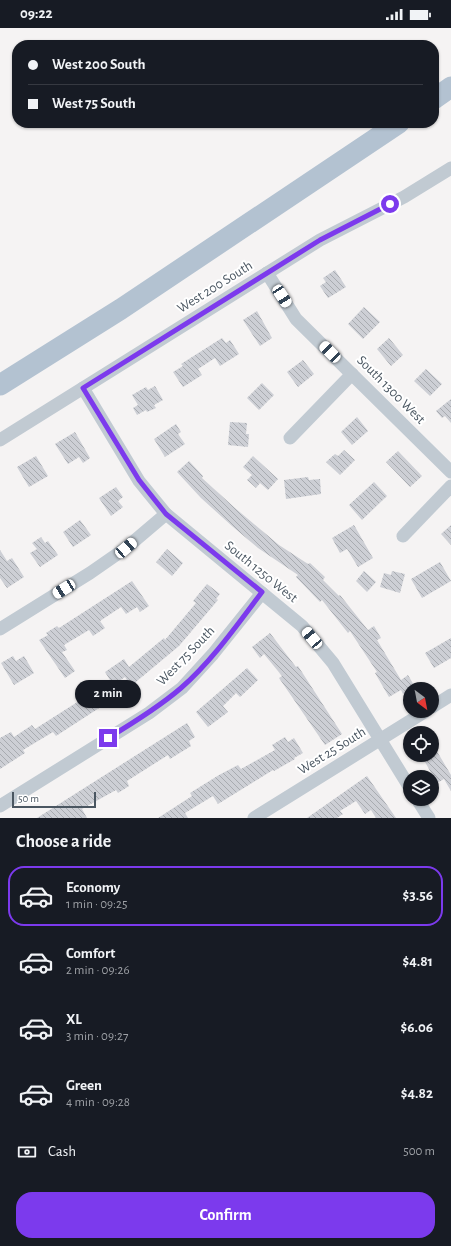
<!DOCTYPE html>
<meta charset="utf-8">
<style>
body{margin:0;font-family:"Alegreya Sans",sans-serif;background:#20242c;color:#f1f3f6;height:100vh;display:flex;flex-direction:column;font-size:15px;white-space:nowrap}
*{box-sizing:border-box;margin:0}
p{font-size:13px;color:#9ea1a6}
.icon{flex:none;width:22px;height:22px;fill:none;stroke:currentColor;stroke-width:2;stroke-linecap:round;stroke-linejoin:round}
.map{position:relative;height:790px;overflow:hidden}
.panel{display:flex;flex-direction:column;background:#171b24;flex:1}
.panel>*{flex:none}
.banner{position:absolute;left:12px;top:12px;width:427px;height:88px;border-radius:16px;box-shadow:0 1px 3px #0004;display:grid;align-content:center;height:88px;padding:0 16px;background:#171b24}
.needle{width:26px;rotate:148deg}
.fabs{position:absolute;left:403px;top:654px;display:grid;gap:8px}
.fabs a{display:grid;place-items:center;width:36px;height:36px;border-radius:50%;background:#171b24;box-shadow:0 1px 3px #0004;font-size:20px}
.scale{position:absolute;left:12px;bottom:10px;width:84px;box-sizing:border-box;padding-left:4px;border:2px solid #4a5661;border-top:0;font-size:11px;line-height:14px;white-space:nowrap;color:#4a5661;-webkit-text-stroke:3px #fff;paint-order:stroke}
.end{position:absolute;width:18px;height:18px;margin:-9px;border:5px solid #7c3aed;background:#fff;box-shadow:0 0 0 2px #fff}
.from{border-radius:50%}
.bubble{position:absolute;height:28px;border-radius:14px;background:#171b24;box-shadow:0 1px 3px #0004;font-size:13px;font-weight:600;line-height:28px;text-align:center}
.car{position:absolute;width:12px;height:24px;margin:-12px -6px;border-radius:5px;box-shadow:0 0 3px 1px #0007;background:linear-gradient(#fff 24%,#345 0 40%,#fff 0 76%,#345 0 86%,#fff 0)}
.banner b{display:flex;align-items:center;gap:14px;height:38px;font-size:15px}
.banner b+b{border-top:1px solid #363941}
.banner i{width:10px;height:10px;background:#f1f3f6}
ul{padding:0;list-style:none}
li{display:flex;align-items:center;gap:12px;height:60px;margin:0 8px 6px;padding:0 8px;border:2px solid transparent;border-radius:16px}
li div{flex:1}
li b{display:block;font-size:15px}
li em{font-style:normal;font-weight:600}
li.current{border-color:#7c3aed}
li>.icon{width:36px;height:36px;stroke-width:1.5}
h2{padding:0 16px;font-size:18px;line-height:48px}
.pay{display:flex;align-items:center;gap:10px;height:44px;padding:0 16px;font-size:15px}
.pay p{margin-inline-start:auto}
.button{display:flex;gap:8px;margin-top:auto;padding:8px 16px}
.button a{flex:1;height:46px;border-radius:16px;background:#7c3aed;color:#fff;font-size:16px;font-weight:600;line-height:46px;text-align:center}
.status{display:flex;justify-content:space-between;align-items:center;height:28px;padding:0 20px;background:#171b24;direction:ltr}
.status svg{height:11px;fill:currentColor}
.map>svg:first-child{display:block}
.building{fill:url(#building-back-hatch)}
.lines{fill:none;stroke-linecap:round;stroke-linejoin:round}
.street{stroke:#c1cad2;stroke-width:13}
.primary{stroke:#b3c2d1;stroke-width:21}
.route{stroke:#7c3aed;stroke-width:5}
.labels{text-anchor:middle;dominant-baseline:central;stroke-width:4;stroke-linejoin:round;paint-order:stroke}
.street-label{font-size:14px;fill:#4a5661;stroke:#fff}
</style>
<div class="status"><b>09:22</b><svg viewBox="0 0 49 12"><path d="M0 12V9h3v3zM5 12V6h3v6zM10 12V3h3v9zM15 12V0h3v12zM26 1h20v11H26zM47 4h2v5h-2z"/></svg></div>
<div class="map">
<svg width="451" height="790" viewBox="0 0 451 790">
<defs>
<pattern id="building-back-hatch" width="6" height="6" patternUnits="userSpaceOnUse"><rect width="6" height="6" fill="#cdcfd5"/><path d="M-1 5l2 2M0 0l6 6M5-1l2 2" fill="none" stroke="#a8abb0"/></pattern>
</defs>
<rect width="100%" height="100%" fill="#f5f3f3"/>
<g class="building">
<polygon points="335,242 346,259 328,270 320,258 326,254 323,250"/>
<polygon points="364,279 380,294 363,311 348,296"/>
<polygon points="257,283 272,310 260,318 243,292"/>
<polygon points="222,310 226,315 230,312 239,326 220,338 215,330 198,341 202,347 183,359 173,344 183,338 181,336"/>
<polygon points="389,310 403,327 391,338 377,321"/>
<polygon points="303,332 314,346 298,359 287,344"/>
<polygon points="426,341 442,356 430,368 414,353"/>
<polygon points="262,355 274,367 259,382 247,370"/>
<polygon points="155,358 163,372 154,377 156,380 147,384 146,382 137,387 133,380 138,377 132,367 146,359 148,362"/>
<polygon points="451,371 451,395 445,388 442,390 436,383"/>
<polygon points="357,389 368,403 352,417 341,404"/>
<polygon points="230,394 247,395 246,406 249,406 248,419 228,417"/>
<polygon points="176,396 181,404 178,406 185,416 165,429 154,411"/>
<polygon points="75,404 90,430 83,435 79,429 68,436 55,416"/>
<polygon points="344,422 355,432 340,447 326,434 335,426 338,428"/>
<polygon points="398,423 422,448 410,459 386,434"/>
<polygon points="36,428 48,448 29,459 17,439"/>
<polygon points="253,428 278,451 268,462 260,455 256,460 247,452 252,447 243,439"/>
<polygon points="189,433 203,448 202,450 235,480 279,517 308,536 310,535 325,549 323,552 339,568 340,567 368,602 374,598 381,610 377,612 401,652 408,647 415,659 403,666 401,662 389,669 375,645 377,644 350,603 348,605 322,572 320,574 296,549 298,547 258,520 232,498 201,470 177,444"/>
<polygon points="308,449 309,452 320,451 321,466 286,471 284,452"/>
<polygon points="374,454 387,468 362,492 349,477"/>
<polygon points="116,459 123,469 118,473 123,479 111,488 99,470"/>
<polygon points="80,492 91,507 73,519 63,504"/>
<polygon points="354,497 373,530 358,539 347,521 340,525 332,510"/>
<polygon points="451,497 451,517 441,506"/>
<polygon points="41,509 45,515 48,513 58,527 40,539 30,525 37,521 32,515"/>
<polygon points="167,521 183,535 172,548 156,534"/>
<polygon points="0,522 7,533 12,530 24,549 7,560 0,550"/>
<polygon points="440,534 451,553 422,570 411,551"/>
<polygon points="364,543 376,554 367,564 356,553"/>
<polygon points="392,543 405,546 400,565 380,559 384,545 391,547"/>
<polygon points="132,553 149,578 140,584 137,579 126,586 121,579 100,593 105,600 93,608 89,602 64,617 67,622 62,624 75,643 65,650 39,612 48,607 46,605 57,598 59,600"/>
<polygon points="207,556 220,566 216,571 218,572 179,618 131,658 125,649 113,657 105,644 124,631 129,639 164,610 165,612 196,575 193,573"/>
<polygon points="270,605 296,639 298,638 342,706 325,717 279,650 282,648 264,626 260,630 252,619"/>
<polygon points="451,610 451,630 434,640 425,625"/>
<polygon points="13,628 16,633 24,628 34,645 14,657 1,635"/>
<polygon points="247,640 258,652 240,669 236,665 223,678 228,684 208,699 196,684"/>
<polygon points="104,658 113,671 56,708 53,704 23,722 25,725 0,741 0,710 11,704 14,709 32,697 35,701 79,673 77,669 87,662 90,667"/>
<polygon points="187,695 195,709 189,713 191,718 170,731 168,727 127,753 129,758 118,765 116,762 82,781 87,790 37,790"/>
<polygon points="285,709 288,714 294,710 303,725 294,730 295,731 274,743 273,742 218,776 213,768 185,785 188,790 158,790 192,768 190,765 219,747 238,737 241,741 275,722 272,717"/>
<polygon points="432,715 451,747 451,763 444,751 437,755 421,727 432,727"/>
<polygon points="367,748 396,790 376,790 371,782 365,786 356,773 340,783 343,786 337,790 307,790"/>
</g>
<g class="lines">
<g class="street">
<polyline points="267,245 296,291 451,444"/>
<polyline points="83,360 139,453 166,486 302,598 333,635 410,760"/>
<polyline points="290,410 352,346"/>
<polyline points="0,412 320,212 404,169 451,140"/>
<polyline points="403,508 451,458"/>
<polyline points="0,601 90,545 126,520 166,486"/>
<polyline points="432,679 451,667"/>
<polyline points="417,771 429,790"/>
<polyline points="0,778 149,685 182,660 213,626 262,565"/>
<polyline points="254,790 426,683"/>
</g>
<g class="primary">
<polyline points="434,71 451,59"/>
<polyline points="0,357 121,281 399,95"/>
</g>
</g>
<g class="lines">
<path class="route" d="M108,710C133,695 159,679 181,660C212,633 237,597 262,564L166,486L139,452L83,360L320,212L390,176"/>
</g>
<g class="labels">
<g class="street-label">
<text transform="translate(215 259) rotate(-32)">West 200 South</text>
<text transform="translate(391 362) rotate(45)">South 1300 West</text>
<text transform="translate(261 544) rotate(39)">South 1250 West</text>
<text transform="translate(186 628) rotate(-46)">West 75 South</text>
<text transform="translate(332 723) rotate(-32)">West 25 South</text>
</g>
</g>
</svg>
<div class="fabs">
<a><svg class="needle" viewBox="-14 -14 28 28"><path d="M0-13l5 13h-10z" fill="#e53935"/><path d="M0 13l5-13h-10z" fill="#9ea1a6"/></svg></a>
<a><svg class="icon" aria-label="locate" viewBox="0 0 24 24"><circle cx="12" cy="12" r="6"/><path d="M12 2v4M12 18v4M2 12h4M18 12h4"/></svg></a>
<a><svg class="icon" aria-label="layers" viewBox="0 0 24 24"><path d="M12 4l9 5-9 5-9-5zM3 14l9 5 9-5"/></svg></a>
</div>
<div class="scale">50 m</div>
<i class="end from" style="left:390px;top:176px"></i>
<i class="end" style="left:108px;top:710px"></i>
<div class="bubble" style="left:75px;top:652px;width:66px">2 min</div>
<i class="car" style="left:282px;top:268px;rotate:147deg"></i>
<i class="car" style="left:330px;top:324px;rotate:315deg"></i>
<i class="car" style="left:126px;top:520px;rotate:49deg"></i>
<i class="car" style="left:64px;top:561px;rotate:238deg"></i>
<i class="car" style="left:312px;top:610px;rotate:320deg"></i>
<div class="banner">
<b><i class="from"></i>West 200 South</b>
<b><i></i>West 75 South</b>
</div>
</div>
<section class="panel">
<h2>Choose a ride</h2>
<ul>
<li class="current"><svg class="icon" aria-label="car" viewBox="0 0 24 24"><path d="M5 17H2v-5l4-1 3-4h7l3 4 3 1v5h-3M9 17h6M6 11h13"/><circle cx="7" cy="17" r="2"/><circle cx="17" cy="17" r="2"/></svg><div><b>Economy</b><p>1 min · 09:25</p></div><em>$3.56</em></li>
<li><svg class="icon" aria-label="car" viewBox="0 0 24 24"><path d="M5 17H2v-5l4-1 3-4h7l3 4 3 1v5h-3M9 17h6M6 11h13"/><circle cx="7" cy="17" r="2"/><circle cx="17" cy="17" r="2"/></svg><div><b>Comfort</b><p>2 min · 09:26</p></div><em>$4.81</em></li>
<li><svg class="icon" aria-label="car" viewBox="0 0 24 24"><path d="M5 17H2v-5l4-1 3-4h7l3 4 3 1v5h-3M9 17h6M6 11h13"/><circle cx="7" cy="17" r="2"/><circle cx="17" cy="17" r="2"/></svg><div><b>XL</b><p>3 min · 09:27</p></div><em>$6.06</em></li>
<li><svg class="icon" aria-label="car" viewBox="0 0 24 24"><path d="M5 17H2v-5l4-1 3-4h7l3 4 3 1v5h-3M9 17h6M6 11h13"/><circle cx="7" cy="17" r="2"/><circle cx="17" cy="17" r="2"/></svg><div><b>Green</b><p>4 min · 09:28</p></div><em>$4.82</em></li>
</ul>
<div class="pay"><svg class="icon" aria-label="cash" viewBox="0 0 24 24"><path d="M3 7h18v10H3z"/><circle cx="12" cy="12" r="2"/></svg>Cash<p>500 m</p></div>
<div class="button"><a>Confirm</a></div>
</section>
